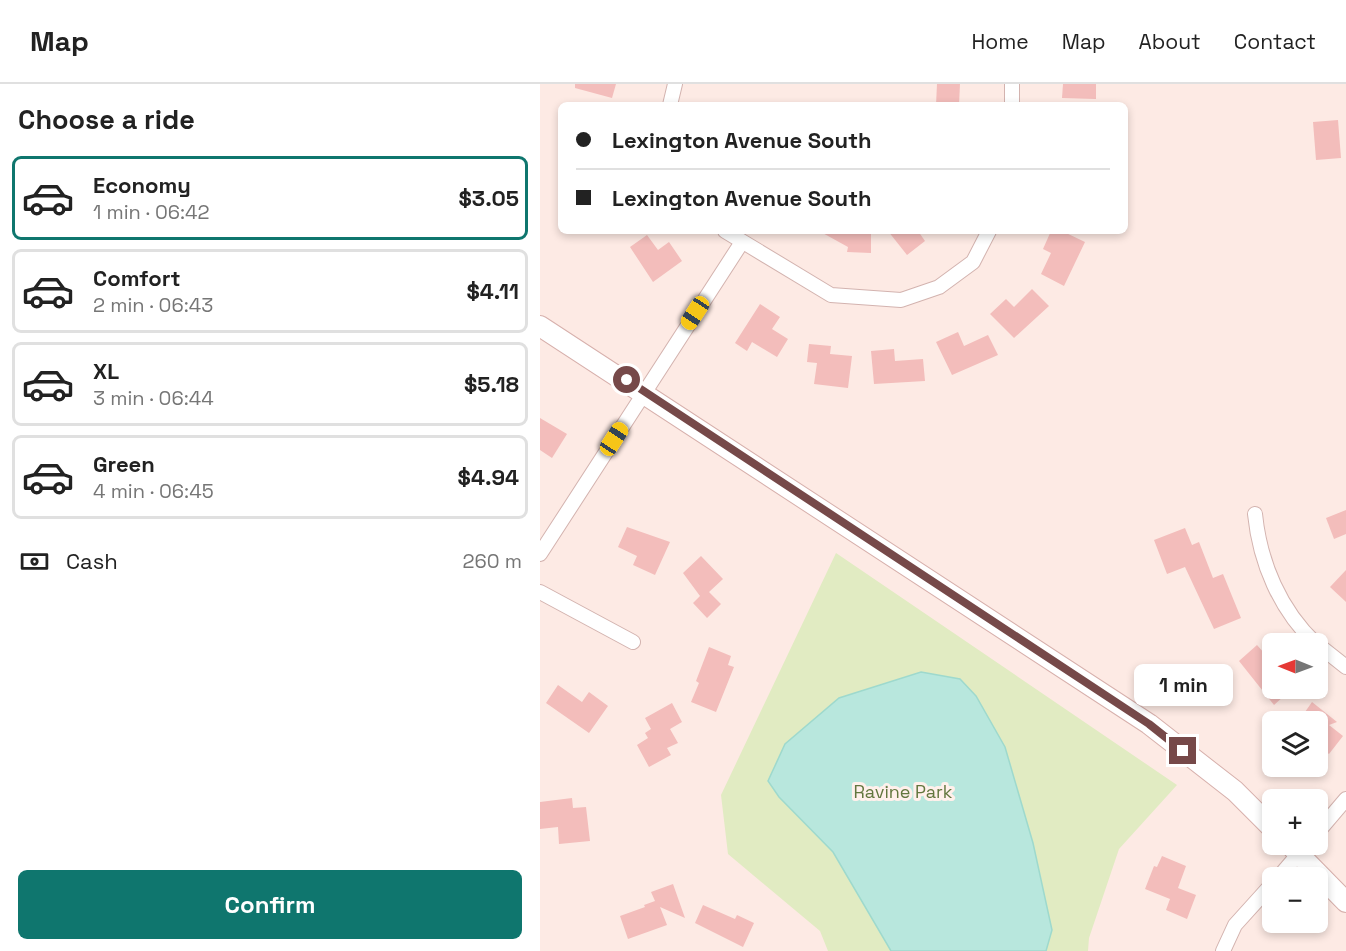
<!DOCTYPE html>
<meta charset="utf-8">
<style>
body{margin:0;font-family:"Space Grotesk",sans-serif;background:#f2f2f2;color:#222;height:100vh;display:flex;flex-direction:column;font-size:22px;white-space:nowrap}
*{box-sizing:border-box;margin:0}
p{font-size:20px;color:#767676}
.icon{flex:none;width:33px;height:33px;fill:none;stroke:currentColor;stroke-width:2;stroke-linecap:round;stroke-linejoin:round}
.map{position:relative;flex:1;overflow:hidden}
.sheet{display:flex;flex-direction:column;background:#fff;width:540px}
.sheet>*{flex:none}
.top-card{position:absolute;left:18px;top:18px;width:570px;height:132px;border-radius:9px;box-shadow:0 3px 9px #0003;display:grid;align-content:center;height:132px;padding:0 18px;background:#fff}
.needle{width:39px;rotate:271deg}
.fabs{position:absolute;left:722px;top:549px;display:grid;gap:12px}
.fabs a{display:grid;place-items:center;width:66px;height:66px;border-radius:9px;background:#fff;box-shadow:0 3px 9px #0003;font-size:30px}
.end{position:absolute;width:27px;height:27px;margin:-14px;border:8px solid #764949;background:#fff;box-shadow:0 0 0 3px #fff}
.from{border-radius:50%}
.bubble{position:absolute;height:42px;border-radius:9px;background:#fff;box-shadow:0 3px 9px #0003;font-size:20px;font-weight:700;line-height:42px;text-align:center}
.car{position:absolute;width:18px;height:36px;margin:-18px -9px;border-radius:8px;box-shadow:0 0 4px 2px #0007;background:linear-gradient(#f5c518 24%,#345 0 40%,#f5c518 0 76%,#345 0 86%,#f5c518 0)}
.top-card b{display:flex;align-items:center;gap:21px;height:57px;font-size:22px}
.top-card b+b{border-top:2px solid #e0e0e0}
.top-card i{width:15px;height:15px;background:#222}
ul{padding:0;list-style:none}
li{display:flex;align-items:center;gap:18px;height:84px;margin:0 12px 9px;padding:0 6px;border:3px solid #e0e0e0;border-radius:9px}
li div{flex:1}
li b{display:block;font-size:22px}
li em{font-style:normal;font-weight:700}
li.on{border-color:#0f766e}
li>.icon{width:54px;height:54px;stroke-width:1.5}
h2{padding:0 18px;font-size:27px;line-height:72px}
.pay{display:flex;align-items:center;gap:15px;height:66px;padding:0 18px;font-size:22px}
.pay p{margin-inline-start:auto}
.action{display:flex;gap:12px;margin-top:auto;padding:12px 18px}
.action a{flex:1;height:69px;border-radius:9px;background:#0f766e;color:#fff;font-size:24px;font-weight:700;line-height:69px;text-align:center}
header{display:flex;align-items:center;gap:36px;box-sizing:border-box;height:84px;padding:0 30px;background:#fff;border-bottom:2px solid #e0e0e0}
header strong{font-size:28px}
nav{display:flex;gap:33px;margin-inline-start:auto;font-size:21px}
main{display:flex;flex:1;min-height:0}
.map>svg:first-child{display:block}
.green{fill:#e1ebc2}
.water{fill:#b8e7dd;stroke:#9ed9cd;stroke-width:1.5}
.building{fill:#f3bdbb}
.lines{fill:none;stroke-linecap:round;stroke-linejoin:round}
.street-casing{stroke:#d3b3af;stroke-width:16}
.secondary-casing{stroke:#d7b0ac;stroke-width:22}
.street{stroke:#fff;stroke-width:14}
.secondary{stroke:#fff;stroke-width:20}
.route{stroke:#764949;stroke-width:8}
.labels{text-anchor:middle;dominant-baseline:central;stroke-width:6;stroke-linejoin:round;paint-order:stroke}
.park-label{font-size:18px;fill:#62763e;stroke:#fff0eb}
</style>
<header>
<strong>Map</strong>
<nav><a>Home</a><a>Map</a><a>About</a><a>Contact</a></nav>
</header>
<main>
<section class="sheet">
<h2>Choose a ride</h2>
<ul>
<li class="on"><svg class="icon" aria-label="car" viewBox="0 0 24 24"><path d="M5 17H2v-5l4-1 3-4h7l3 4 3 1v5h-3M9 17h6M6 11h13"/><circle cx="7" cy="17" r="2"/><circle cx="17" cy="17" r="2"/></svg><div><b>Economy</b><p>1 min · 06:42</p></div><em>$3.05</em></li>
<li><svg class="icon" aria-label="car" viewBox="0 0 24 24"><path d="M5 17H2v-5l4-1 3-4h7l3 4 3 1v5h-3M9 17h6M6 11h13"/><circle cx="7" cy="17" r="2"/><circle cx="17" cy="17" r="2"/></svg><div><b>Comfort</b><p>2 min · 06:43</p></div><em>$4.11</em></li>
<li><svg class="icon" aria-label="car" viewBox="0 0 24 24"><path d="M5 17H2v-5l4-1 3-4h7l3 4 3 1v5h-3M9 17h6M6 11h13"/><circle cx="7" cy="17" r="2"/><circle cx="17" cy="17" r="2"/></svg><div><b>XL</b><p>3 min · 06:44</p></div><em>$5.18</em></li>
<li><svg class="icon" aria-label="car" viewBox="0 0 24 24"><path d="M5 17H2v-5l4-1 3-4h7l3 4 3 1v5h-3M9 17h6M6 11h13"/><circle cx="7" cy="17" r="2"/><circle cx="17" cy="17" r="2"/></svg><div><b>Green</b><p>4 min · 06:45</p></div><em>$4.94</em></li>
</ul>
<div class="pay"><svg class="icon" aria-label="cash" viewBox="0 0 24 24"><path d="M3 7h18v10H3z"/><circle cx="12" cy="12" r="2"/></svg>Cash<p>260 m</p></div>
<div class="action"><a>Confirm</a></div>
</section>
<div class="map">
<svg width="806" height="867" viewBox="0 0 806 867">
<rect width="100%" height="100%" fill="#fdeae4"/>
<polygon class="green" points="296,469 637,701 579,765 549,854 548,867 288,867 280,847 188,770 181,711"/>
<polygon class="water" points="381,588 420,595 436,612 465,663 493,759 512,846 506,867 351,867 293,768 239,713 228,697 245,660 299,614"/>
<g class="building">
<polygon points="35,0 76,0 72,14 35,4"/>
<polygon points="397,0 420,0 419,21 396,21"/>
<polygon points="523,0 556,0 556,15 522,14"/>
<polygon points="798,36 801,74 776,76 773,38"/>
<polygon points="279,147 331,147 331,169 307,168 308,163"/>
<polygon points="348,147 378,147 385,157 367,171"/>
<polygon points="511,147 522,147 545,158 524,202 501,190 511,169 503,165"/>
<polygon points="107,151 118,166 129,158 142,177 113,198 90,163"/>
<polygon points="492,205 509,222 474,254 450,230 466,215 474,223"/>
<polygon points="220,220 240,233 232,245 248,255 237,273 212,258 207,267 195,259"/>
<polygon points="418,248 424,262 448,251 458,271 412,291 396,258"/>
<polygon points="269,260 291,262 290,270 312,272 308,304 274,300 277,279 267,278"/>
<polygon points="354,265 355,277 383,275 385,297 334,300 331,267"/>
<polygon points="0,334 27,350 12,374 0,366"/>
<polygon points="806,426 806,450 794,455 786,434"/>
<polygon points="87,443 130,458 115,491 93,481 97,472 78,463"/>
<polygon points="645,444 652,461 659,458 673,494 683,490 701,534 674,545 645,483 627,490 614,456"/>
<polygon points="161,472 183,495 169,508 181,520 167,534 153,519 160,512 143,489"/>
<polygon points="806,486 806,518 790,503"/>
<polygon points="717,561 732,578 732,604 753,604 734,621 699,577"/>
<polygon points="169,563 191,572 188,581 194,583 176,628 151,618 159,599 156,597"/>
<polygon points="18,601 42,618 49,608 68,622 49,649 6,619"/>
<polygon points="772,618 797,638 789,641 803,652 789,670 777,660 777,638 758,638"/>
<polygon points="132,619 142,638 130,645 138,659 127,664 131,671 109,683 97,661 108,654 105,649 111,645 105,634"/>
<polygon points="32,714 33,724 46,723 50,757 19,760 18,743 0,745 0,718"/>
<polygon points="622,772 646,782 638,804 656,811 647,835 626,826 630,815 605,805 614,782 617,783"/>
<polygon points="133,800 145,834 120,823 127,841 88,855 80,832 105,823 104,821 115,817 111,808"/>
<polygon points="163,821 195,835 197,831 214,839 203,863 155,839"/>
</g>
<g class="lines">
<defs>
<g id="street">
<polyline points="130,21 135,0"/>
<polyline points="472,21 472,0"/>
<polyline points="185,147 291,211 361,216 399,203 433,178 449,147"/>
<path d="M715,430C720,479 740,526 776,560"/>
<polyline points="0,470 202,158"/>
<polyline points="0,508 93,558"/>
<polyline points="777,560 806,583"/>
<polyline points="777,749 806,715"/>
<polyline points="738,794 767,760"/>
<polyline points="683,867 695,841 732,800"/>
</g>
<g id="secondary">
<polyline points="0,242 609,640 695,707 732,744"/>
<polyline points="749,760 806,818"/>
</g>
</defs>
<use href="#street" class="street-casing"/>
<use href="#secondary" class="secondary-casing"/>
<use href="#street" class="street"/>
<use href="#secondary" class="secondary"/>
</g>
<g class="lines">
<polyline class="route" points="87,296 609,640 643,667"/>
</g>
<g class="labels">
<g class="park-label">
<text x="363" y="707">Ravine Park</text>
</g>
</g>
</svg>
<div class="fabs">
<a><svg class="needle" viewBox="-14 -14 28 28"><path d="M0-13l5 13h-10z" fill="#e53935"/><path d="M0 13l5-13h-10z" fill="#767676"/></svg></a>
<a><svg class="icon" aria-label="layers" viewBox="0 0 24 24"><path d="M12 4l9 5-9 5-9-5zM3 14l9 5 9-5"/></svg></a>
<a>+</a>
<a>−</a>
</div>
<i class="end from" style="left:87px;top:296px"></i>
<i class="end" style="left:643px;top:667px"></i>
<div class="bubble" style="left:594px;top:580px;width:99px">1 min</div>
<i class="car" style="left:155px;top:229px;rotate:213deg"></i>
<i class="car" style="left:74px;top:355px;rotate:33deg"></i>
<div class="top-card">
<b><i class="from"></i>Lexington Avenue South</b>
<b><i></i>Lexington Avenue South</b>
</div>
</div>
</main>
